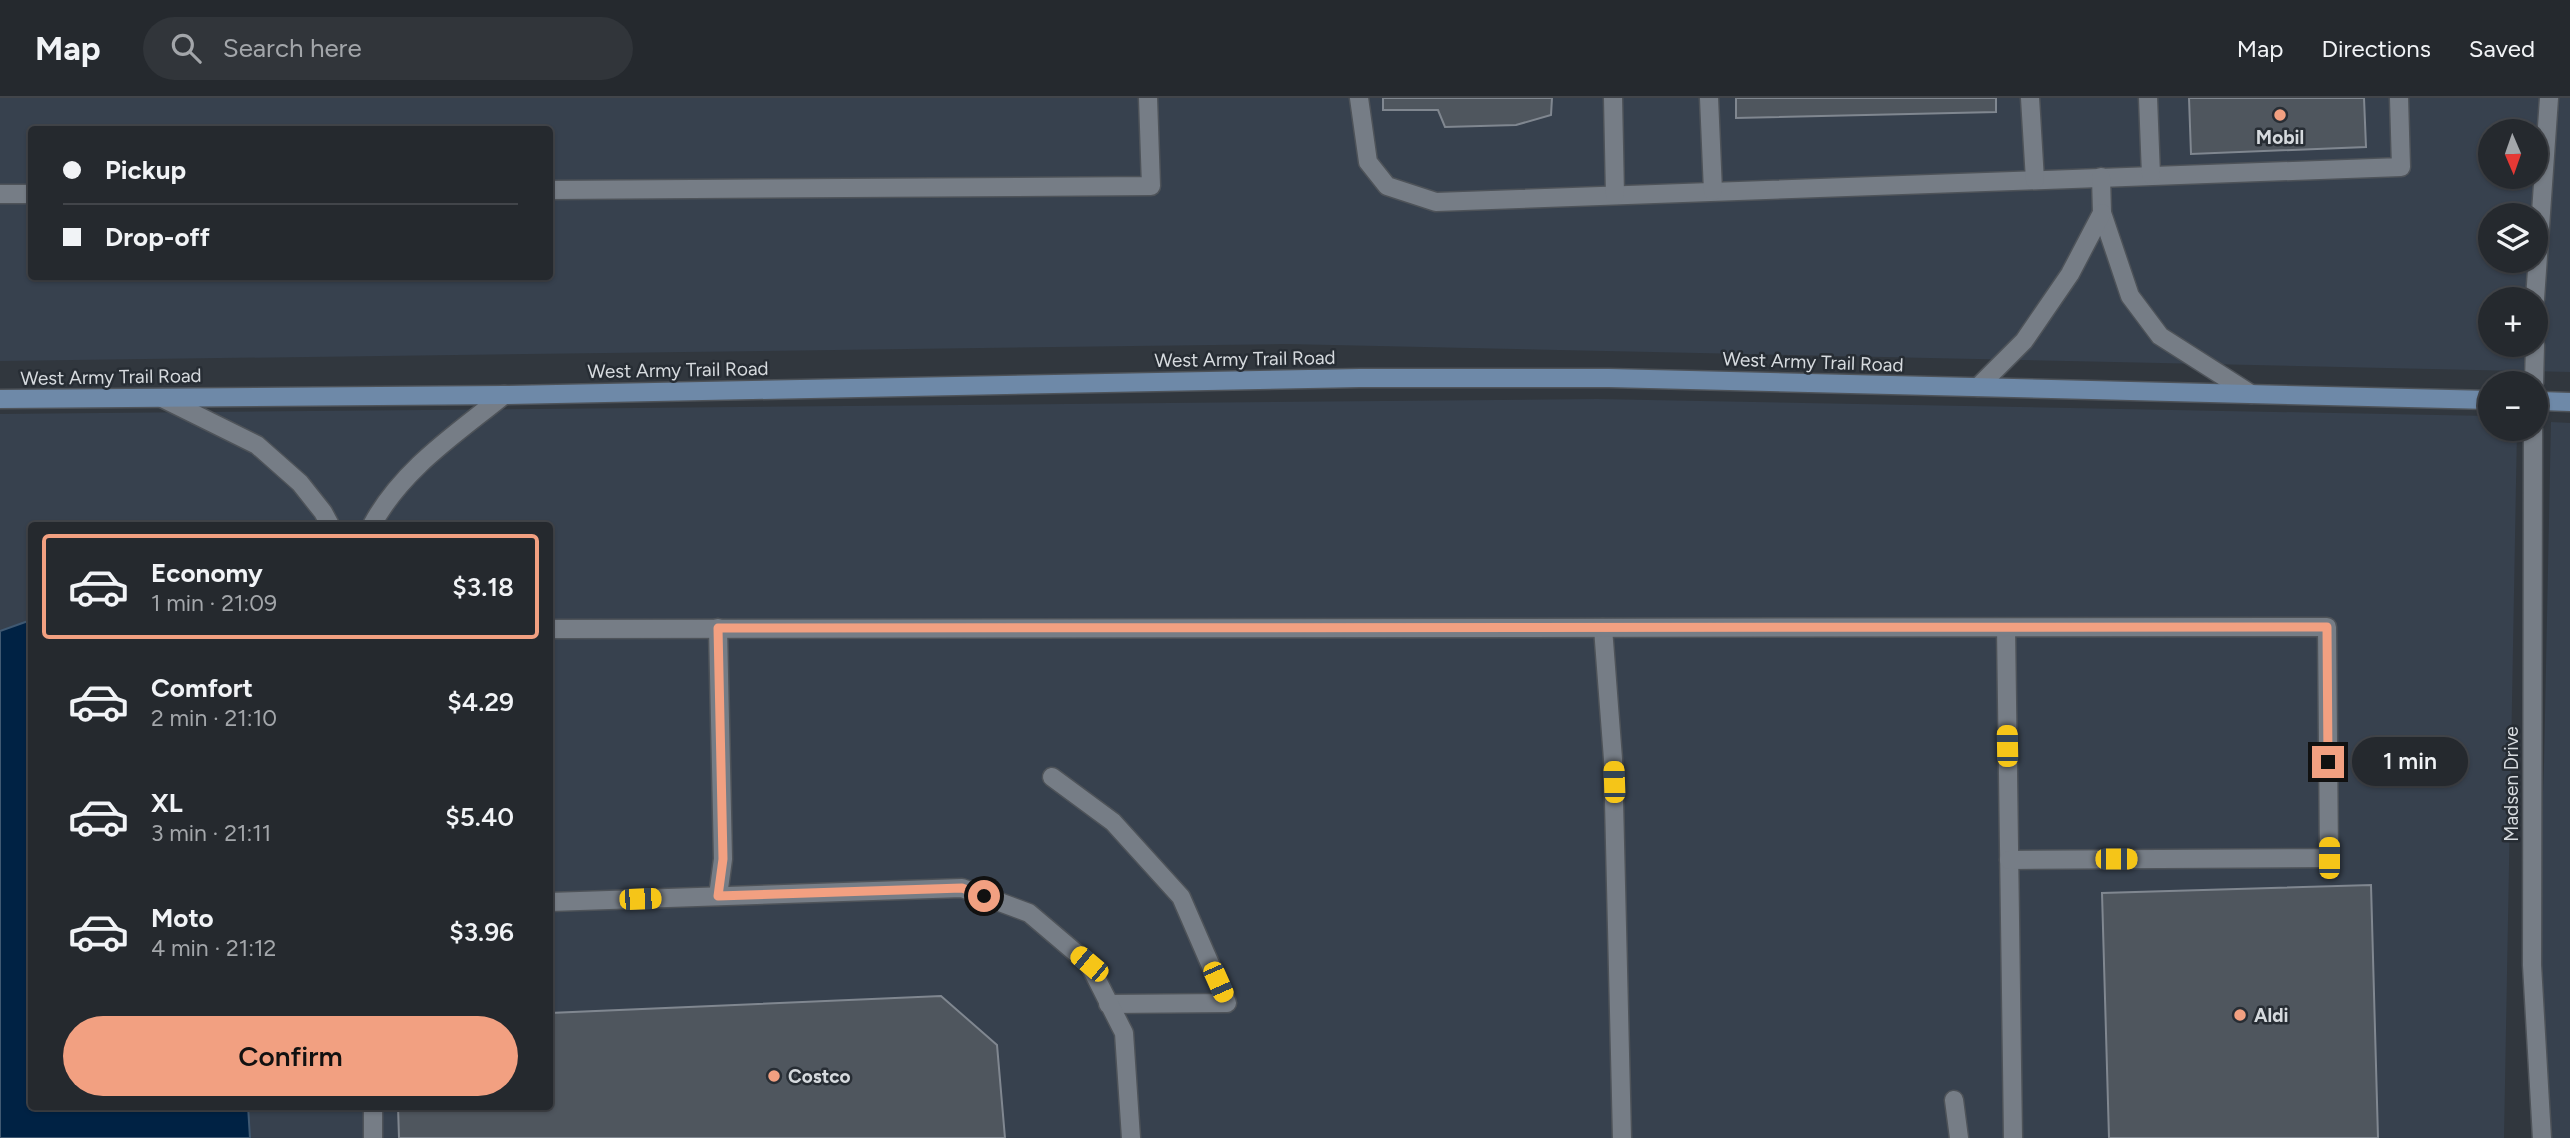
<!DOCTYPE html>
<meta charset="utf-8">
<style>
body{margin:0;font-family:Figtree,sans-serif;background:#31353a;color:#f1f3f6;height:100vh;display:flex;flex-direction:column;font-size:26px;white-space:nowrap}
*{box-sizing:border-box;margin:0}
p{font-size:23px;color:#a3a6aa}
.icon{flex:none;width:38px;height:38px;fill:none;stroke:currentColor;stroke-width:2;stroke-linecap:round;stroke-linejoin:round}
.map{position:relative;flex:1;overflow:hidden}
.sheet{position:absolute;left:28px;top:424px;width:525px;height:588px;display:flex;flex-direction:column;background:#25292e;border-radius:7px;box-shadow:0 2px 5px #0004,0 0 0 2px #42454a}
.sheet>*{flex:none}
.top-card{position:absolute;left:28px;top:28px;width:525px;height:154px;border-radius:7px;box-shadow:0 2px 5px #0004,0 0 0 2px #42454a;display:grid;align-content:center;height:154px;padding:0 35px;background:#25292e}
.needle{width:46px;rotate:178deg}
.controls{position:absolute;left:2478px;top:21px;display:grid;gap:14px}
.controls a{display:grid;place-items:center;width:70px;height:70px;border-radius:50%;background:#25292e;box-shadow:0 2px 5px #0004,0 0 0 2px #42454a;font-size:35px}
.end{position:absolute;width:32px;height:32px;margin:-16px;border:9px solid #f2a081;background:#111;box-shadow:0 0 0 4px #111}
.from{border-radius:50%}
.bubble{position:absolute;height:49px;border-radius:24px;background:#25292e;box-shadow:0 2px 5px #0004,0 0 0 2px #42454a;font-size:23px;font-weight:600;line-height:49px;text-align:center}
.car{position:absolute;width:21px;height:42px;margin:-21px -10px;border-radius:9px;box-shadow:0 0 5px 2px #0007;background:linear-gradient(#f5c518 24%,#345 0 40%,#f5c518 0 76%,#345 0 86%,#f5c518 0)}
.top-card b{display:flex;align-items:center;gap:24px;height:66px;font-size:26px}
.top-card b+b{border-top:2px solid #42454a}
.top-card i{width:18px;height:18px;background:#f1f3f6}
ul{padding:12px 0 0;list-style:none}
li{display:flex;align-items:center;gap:21px;height:105px;margin:0 14px 10px;padding:0 21px;border:4px solid transparent;border-radius:7px}
li div{flex:1}
li b{display:block;font-size:26px}
li em{font-style:normal;font-weight:600}
li.on{border-color:#f2a081}
li>.icon{width:63px;height:63px;stroke-width:1.5}
.button{display:flex;gap:14px;margin-top:auto;padding:14px 35px}
.button a{flex:1;height:80px;border-radius:42px;background:#f2a081;color:#111;font-size:28px;font-weight:600;line-height:80px;text-align:center}
header{display:flex;align-items:center;gap:42px;box-sizing:border-box;height:98px;padding:0 35px;background:#25292e;border-bottom:2px solid #42454a}
header strong{font-size:33px}
nav{display:flex;gap:38px;margin-inline-start:auto;font-size:24px}
.search{width:490px;height:63px;background:#31353a;display:flex;align-items:center;gap:18px;box-sizing:border-box;padding:0 24px;border-radius:38px;color:#a3a6aa;font-size:26px}
.map>svg:first-child{display:block}
.built{fill:#37414e;fill-rule:evenodd}
.water{fill:#024;stroke:#405972;stroke-width:2}
.building{fill:#4f565e;stroke:#808790;stroke-width:2}
.lines{fill:none;stroke-linecap:round;stroke-linejoin:round}
.lane-casing{stroke:#4e5359;stroke-width:21}
.street-casing{stroke:#4e5359;stroke-width:21}
.secondary-casing{stroke:#4e5359;stroke-width:21}
.lane{stroke:#767d86;stroke-width:18}
.street{stroke:#767d86;stroke-width:18}
.secondary{stroke:#6e89a8;stroke-width:18}
.route{stroke:#f2a081;stroke-width:9}
.poi-dot{fill:#f2a081;stroke:#272d34;stroke-width:2.5}
.labels{text-anchor:middle;dominant-baseline:central;stroke-width:5;stroke-linejoin:round;paint-order:stroke}
.poi-label{font-size:19px;font-weight:bold;fill:#d6dade;stroke:#272d34;text-anchor:start}
.street-label{font-size:19px;fill:#d6dade;stroke:#272d34}
</style>
<header>
<strong>Map</strong>
<div class="search"><svg class="icon" aria-label="search" viewBox="0 0 24 24"><circle cx="10" cy="10" r="6"/><path d="M15 15l6 6"/></svg>Search here</div>
<nav><a>Map</a><a>Directions</a><a>Saved</a></nav>
</header>
<div class="map">
<svg width="2570" height="1040" viewBox="0 0 2570 1040">
<rect width="100%" height="100%" fill="#31373e"/>
<g class="built">
<path d="M0,0H2570V274L1287,246L0,263ZM32,32H550V178H32ZM2490,33H2536V79H2490ZM2490,117H2536V163H2490ZM2490,201H2536V247H2490Z"/>
<path d="M1597,301L2490,318V331H2517L2504,1040H0V316ZM32,427H550V1008H32Z"/>
<polygon points="2551,324 2570,325 2570,1040 2535,1040 2532,1000 2544,666"/>
</g>
<polygon class="water" points="31,522 32,1008 248,1008 250,1040 0,1040 0,533"/>
<g class="building">
<polygon points="1383,0 1552,0 1551,17 1516,27 1445,29 1438,12 1383,12"/>
<polygon points="1736,0 1996,0 1996,14 1736,20"/>
<polygon points="2189,0 2364,0 2366,49 2191,56"/>
<polygon points="2371,787 2378,1040 2109,1040 2102,795"/>
<polygon points="941,898 997,947 1005,1040 399,1040 398,1008 550,1008 550,915"/>
</g>
<g class="lines">
<defs>
<g id="lane">
<polyline points="1359,0 1368,64 1387,88 1436,104 2401,69 2399,0"/>
<polyline points="1613,0 1615,97"/>
<polyline points="1709,0 1713,93"/>
<polyline points="2030,0 2035,82"/>
<polyline points="2148,0 2151,77"/>
<polyline points="2101,79 2102,115 2130,198 2160,238 2251,296"/>
<polyline points="550,92 1151,88 1148,0"/>
<polyline points="0,96 32,96"/>
<polyline points="1978,289 2024,243 2070,176 2102,115"/>
<polyline points="162,300 257,347 300,385 323,414 330,427"/>
<path d="M372,427C402,371 456,336 504,297"/>
<polyline points="718,530 723,761 718,798"/>
<polyline points="1603,530 1613,661 1622,1040"/>
<polyline points="2006,530 2013,1040"/>
<polyline points="550,531 2327,529 2329,760 2009,762"/>
<polyline points="1052,679 1113,724 1181,799 1227,905 1108,906"/>
<polyline points="550,804 962,790 1029,815 1089,866 1124,935 1131,1040"/>
<polyline points="1954,1002 1959,1040"/>
<polyline points="373,1008 373,1040"/>
</g>
<g id="street">
<polyline points="2535,201 2549,0"/>
<polyline points="2534,285 2535,247"/>
<polyline points="2533,331 2532,867 2542,1040"/>
</g>
<g id="secondary">
<polyline points="0,301 504,297 1360,280 1609,280 2490,302"/>
<polyline points="2536,303 2570,304"/>
</g>
</defs>
<use href="#lane" class="lane-casing"/>
<use href="#street" class="street-casing"/>
<use href="#secondary" class="secondary-casing"/>
<use href="#lane" class="lane"/>
<use href="#street" class="street"/>
<use href="#secondary" class="secondary"/>
</g>
<g class="lines">
<polyline class="route" points="984,798 962,790 718,798 723,761 718,530 2327,529 2328,664"/>
</g>
<g class="poi-dot">
<circle cx="2280" cy="17" r="7"/>
<circle cx="2240" cy="917" r="7"/>
<circle cx="774" cy="978" r="7"/>
</g>
<g class="labels">
<g class="poi-label">
<text x="2280" y="39" text-anchor="middle">Mobil</text>
<text x="2254" y="917">Aldi</text>
<text x="788" y="978">Costco</text>
</g>
<g class="street-label">
<text transform="translate(1245 261) rotate(-1)">West Army Trail Road</text>
<text transform="translate(1813 264) rotate(2)">West Army Trail Road</text>
<text transform="translate(678 272) rotate(-1)">West Army Trail Road</text>
<text transform="translate(111 279) rotate(-1)">West Army Trail Road</text>
<text transform="translate(2511 686) rotate(-90)">Madsen Drive</text>
</g>
</g>
</svg>
<div class="controls">
<a><svg class="needle" viewBox="-14 -14 28 28"><path d="M0-13l5 13h-10z" fill="#e53935"/><path d="M0 13l5-13h-10z" fill="#a3a6aa"/></svg></a>
<a><svg class="icon" aria-label="layers" viewBox="0 0 24 24"><path d="M12 4l9 5-9 5-9-5zM3 14l9 5 9-5"/></svg></a>
<a>+</a>
<a>−</a>
</div>
<i class="end from" style="left:984px;top:798px"></i>
<i class="end" style="left:2328px;top:664px"></i>
<div class="bubble" style="left:2352px;top:639px;width:116px">1 min</div>
<i class="car" style="left:2007px;top:648px;rotate:359deg"></i>
<i class="car" style="left:1614px;top:684px;rotate:358deg"></i>
<i class="car" style="left:2329px;top:760px;rotate:0deg"></i>
<i class="car" style="left:2116px;top:761px;rotate:90deg"></i>
<i class="car" style="left:640px;top:801px;rotate:88deg"></i>
<i class="car" style="left:1089px;top:866px;rotate:310deg"></i>
<i class="car" style="left:1218px;top:884px;rotate:156deg"></i>
<div class="top-card">
<b><i class="from"></i>Pickup</b>
<b><i></i>Drop-off</b>
</div>
<section class="sheet">
<ul>
<li class="on"><svg class="icon" aria-label="car" viewBox="0 0 24 24"><path d="M5 17H2v-5l4-1 3-4h7l3 4 3 1v5h-3M9 17h6M6 11h13"/><circle cx="7" cy="17" r="2"/><circle cx="17" cy="17" r="2"/></svg><div><b>Economy</b><p>1 min · 21:09</p></div><em>$3.18</em></li>
<li><svg class="icon" aria-label="car" viewBox="0 0 24 24"><path d="M5 17H2v-5l4-1 3-4h7l3 4 3 1v5h-3M9 17h6M6 11h13"/><circle cx="7" cy="17" r="2"/><circle cx="17" cy="17" r="2"/></svg><div><b>Comfort</b><p>2 min · 21:10</p></div><em>$4.29</em></li>
<li><svg class="icon" aria-label="car" viewBox="0 0 24 24"><path d="M5 17H2v-5l4-1 3-4h7l3 4 3 1v5h-3M9 17h6M6 11h13"/><circle cx="7" cy="17" r="2"/><circle cx="17" cy="17" r="2"/></svg><div><b>XL</b><p>3 min · 21:11</p></div><em>$5.40</em></li>
<li><svg class="icon" aria-label="car" viewBox="0 0 24 24"><path d="M5 17H2v-5l4-1 3-4h7l3 4 3 1v5h-3M9 17h6M6 11h13"/><circle cx="7" cy="17" r="2"/><circle cx="17" cy="17" r="2"/></svg><div><b>Moto</b><p>4 min · 21:12</p></div><em>$3.96</em></li>
</ul>
<div class="button"><a>Confirm</a></div>
</section>
</div>
